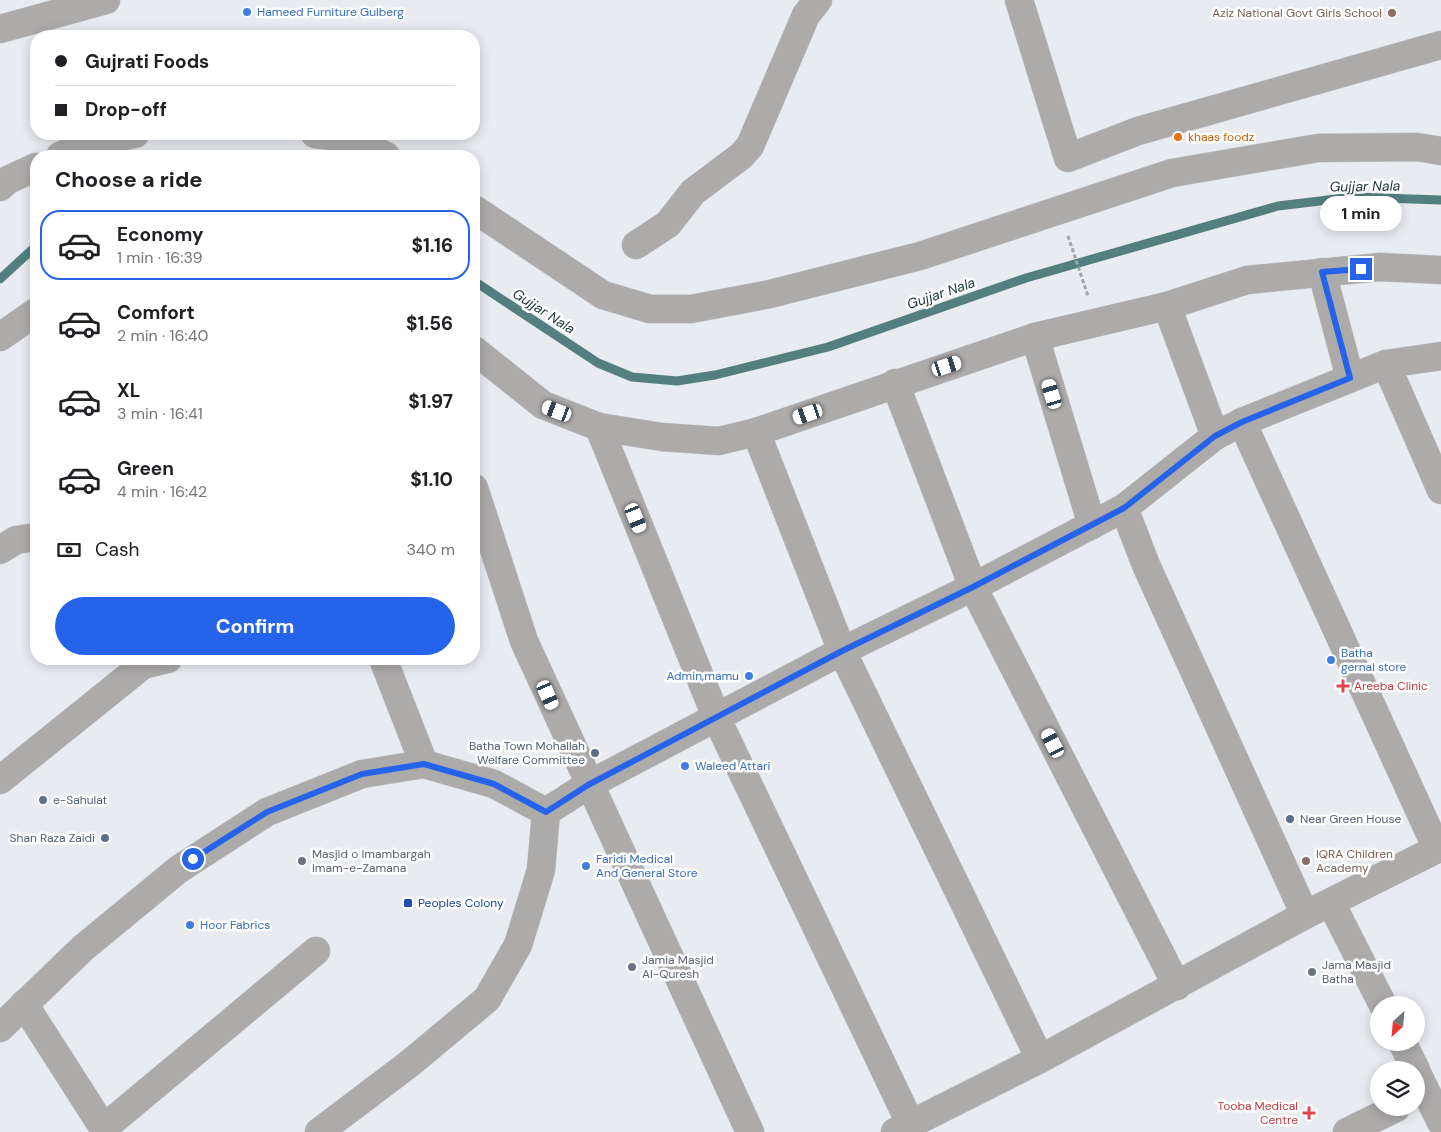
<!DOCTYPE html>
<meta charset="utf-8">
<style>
body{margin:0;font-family:"DM Sans",sans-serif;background:#f6f6f6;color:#202124;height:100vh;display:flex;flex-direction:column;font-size:19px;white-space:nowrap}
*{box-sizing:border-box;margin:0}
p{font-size:16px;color:#757577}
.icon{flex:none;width:28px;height:28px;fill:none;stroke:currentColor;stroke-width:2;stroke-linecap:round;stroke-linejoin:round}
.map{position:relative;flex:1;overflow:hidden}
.panel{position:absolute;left:30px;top:150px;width:450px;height:515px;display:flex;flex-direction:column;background:#fff;border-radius:20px;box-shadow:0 2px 12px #0003}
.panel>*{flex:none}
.top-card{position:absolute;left:30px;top:30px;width:450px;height:110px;border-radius:20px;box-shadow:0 2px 12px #0003;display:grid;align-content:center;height:110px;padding:0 25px;background:#fff}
.needle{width:32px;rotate:206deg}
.tools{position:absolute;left:1370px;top:996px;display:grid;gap:10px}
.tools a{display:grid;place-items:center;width:55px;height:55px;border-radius:50%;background:#fff;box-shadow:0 2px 12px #0003;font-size:25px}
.end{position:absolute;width:22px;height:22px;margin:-11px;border:6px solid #2563eb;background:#fff;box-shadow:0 0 0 2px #fff}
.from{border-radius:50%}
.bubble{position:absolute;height:35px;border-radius:18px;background:#fff;box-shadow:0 2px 12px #0003;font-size:16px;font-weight:700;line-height:35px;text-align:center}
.car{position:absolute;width:15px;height:30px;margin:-15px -8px;border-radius:6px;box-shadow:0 0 4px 1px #0007;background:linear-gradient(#fff 24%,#345 0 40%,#fff 0 76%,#345 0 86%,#fff 0)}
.top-card b{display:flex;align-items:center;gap:18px;height:48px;font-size:19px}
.top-card b+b{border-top:1px solid #e0e0e0}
.top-card i{width:12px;height:12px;background:#202124}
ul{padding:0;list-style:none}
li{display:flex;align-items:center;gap:15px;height:70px;margin:0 10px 8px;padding:0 15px;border:2px solid transparent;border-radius:20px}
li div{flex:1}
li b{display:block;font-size:19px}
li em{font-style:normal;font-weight:700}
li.active{border-color:#2563eb}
li>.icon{width:45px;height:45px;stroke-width:1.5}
h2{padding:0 25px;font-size:22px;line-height:60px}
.pay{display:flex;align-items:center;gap:12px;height:55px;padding:0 25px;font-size:19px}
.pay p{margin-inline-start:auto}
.action{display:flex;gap:10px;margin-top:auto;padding:10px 25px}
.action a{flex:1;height:58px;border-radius:30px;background:#2563eb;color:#fff;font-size:20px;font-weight:700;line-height:58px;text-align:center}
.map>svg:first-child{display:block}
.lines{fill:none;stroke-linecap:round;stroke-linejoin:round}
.stream{stroke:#537f81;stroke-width:9}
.minor-casing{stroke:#c3c6ca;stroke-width:29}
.path{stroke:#a1a3a7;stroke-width:3;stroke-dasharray:4 2.5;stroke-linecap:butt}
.minor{stroke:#adaaaa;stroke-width:28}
.route{stroke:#2563eb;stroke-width:6}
.shop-dot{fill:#3f7fe0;stroke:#fff;stroke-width:2}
.education-dot{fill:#8d6e63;stroke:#fff;stroke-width:2}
.food-dot{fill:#e8710a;stroke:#fff;stroke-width:2}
.health-dot{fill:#e0444e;stroke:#fff;stroke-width:2}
.service-dot{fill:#5c6f8a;stroke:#fff;stroke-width:2}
.worship-dot{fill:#6b7280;stroke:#fff;stroke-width:2}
.transit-dot{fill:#1a4fb4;stroke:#fff;stroke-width:2}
.labels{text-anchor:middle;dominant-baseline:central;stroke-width:5;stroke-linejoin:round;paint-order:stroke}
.shop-label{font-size:12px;fill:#366cbe;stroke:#fff;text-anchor:start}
.education-label{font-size:12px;fill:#785e54;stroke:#fff;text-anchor:end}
.food-label{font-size:12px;fill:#c56008;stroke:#fff;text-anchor:start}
.health-label{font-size:12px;fill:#be3a42;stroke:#fff;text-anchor:start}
.service-label{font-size:12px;fill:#4e5e75;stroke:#fff;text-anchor:end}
.worship-label{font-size:12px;fill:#5b616d;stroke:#fff;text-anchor:start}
.transit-label{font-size:12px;fill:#164399;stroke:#fff;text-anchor:start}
.water-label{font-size:14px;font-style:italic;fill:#163637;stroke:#fff}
</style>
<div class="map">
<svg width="1441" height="1132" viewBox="0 0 1441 1132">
<rect width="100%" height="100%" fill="#e8ebf0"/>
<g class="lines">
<g class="stream">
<polyline points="0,279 36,246"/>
<polyline points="474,281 598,363 632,377 677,381 715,375 828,347 1026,278 1278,206 1353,197 1441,200"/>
</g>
<defs>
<g id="minor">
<polyline points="1019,0 1068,158 1138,131 1441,45"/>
<polyline points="0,29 106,0"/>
<polyline points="315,134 350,138 386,156"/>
<polyline points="60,156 91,142 135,134"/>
<polyline points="0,187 8,180 36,167"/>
<polyline points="474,209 603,295 650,309 691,309 770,294 920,256 1172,173 1318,148 1417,147 1441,151"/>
<polyline points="636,245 668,224 693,192 741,156 750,146 806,15 818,0"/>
<polyline points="1322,272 1350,378"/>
<polyline points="1167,306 1215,436"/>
<polyline points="0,337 36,312"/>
<polyline points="1035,337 1092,525"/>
<polyline points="474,350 543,405 599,427 662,437 719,441 756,432 1035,337 1167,306 1247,280 1380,267 1441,270"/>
<polyline points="1386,364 1441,490"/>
<polyline points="895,383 973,587 1177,986"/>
<polyline points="1242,422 1437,849"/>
<polyline points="599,427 717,719 911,1125"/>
<polyline points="756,432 842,651 1040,1059"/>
<polyline points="474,488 524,641 750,1132"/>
<polyline points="1124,508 1146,565 1305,915"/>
<polyline points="0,550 16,540 36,537"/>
<polyline points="383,659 424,764"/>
<polyline points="0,780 143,665 168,659"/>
<polyline points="546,812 588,785 842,651 973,587 1124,508 1215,436 1242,422 1386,364 1441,356"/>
<polyline points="1331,903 1383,1005"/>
<polyline points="24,1004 106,1132"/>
<polyline points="0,1028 83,948 179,869 267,812 362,774 424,764 494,784 546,812"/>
<polyline points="1402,1042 1416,1070"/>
<polyline points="1416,1071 1441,1122"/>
<polyline points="104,1128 316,951"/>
<polyline points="319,1132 409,1064 487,999 518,945 541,870 546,812"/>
<polyline points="895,1132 1040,1059 1305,915 1441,847"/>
<polyline points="1347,1132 1396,1108"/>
</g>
</defs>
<use href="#minor" class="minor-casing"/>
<polyline class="path" points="1068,236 1088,296"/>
<use href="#minor" class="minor"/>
</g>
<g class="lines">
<polyline class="route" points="193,859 267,812 362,774 424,764 494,784 546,812 588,785 842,651 973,587 1124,508 1215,436 1242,422 1350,378 1322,272 1361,269"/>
</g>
<g class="shop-dot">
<circle cx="247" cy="12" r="5"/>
<circle cx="1331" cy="660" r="5"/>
<circle cx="749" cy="676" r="5"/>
<circle cx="685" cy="766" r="5"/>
<circle cx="586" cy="866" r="5"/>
<circle cx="190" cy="925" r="5"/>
</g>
<g class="education-dot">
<circle cx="1392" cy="13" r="5"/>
<circle cx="1306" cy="861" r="5"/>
</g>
<circle class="food-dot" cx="1178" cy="137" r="5"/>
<g class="health-dot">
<path d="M1340.5 678.5h5v5h5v5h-5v5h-5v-5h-5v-5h5z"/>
<path d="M1306.5 1105.5h5v5h5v5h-5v5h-5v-5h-5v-5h5z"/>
</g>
<g class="service-dot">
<circle cx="595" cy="753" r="5"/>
<circle cx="43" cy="800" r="5"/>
<circle cx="1290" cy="819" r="5"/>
<circle cx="105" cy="838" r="5"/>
</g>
<g class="worship-dot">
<circle cx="302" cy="861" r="5"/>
<circle cx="632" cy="967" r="5"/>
<circle cx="1312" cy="972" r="5"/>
</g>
<rect class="transit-dot" x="403" y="898" width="10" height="10" rx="2.5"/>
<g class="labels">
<g class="shop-label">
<text x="257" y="12">Hameed Furniture Gulberg</text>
<text x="1341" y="653">Batha<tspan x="1341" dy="14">gernal store</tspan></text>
<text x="739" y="676" text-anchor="end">Admin,mamu</text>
<text x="695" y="766">Waleed Attari</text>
<text x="596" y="859">Faridi Medical<tspan x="596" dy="14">And General Store</tspan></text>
<text x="200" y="925">Hoor Fabrics</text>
</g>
<g class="education-label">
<text x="1382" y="13">Aziz National Govt Girls School</text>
<text x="1316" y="854" text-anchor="start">IQRA Children<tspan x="1316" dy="14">Academy</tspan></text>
</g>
<g class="food-label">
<text x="1188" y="137">khaas foodz</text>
</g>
<g class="health-label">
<text x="1354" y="686">Areeba Clinic</text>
<text x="1298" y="1106" text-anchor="end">Tooba Medical<tspan x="1298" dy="14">Centre</tspan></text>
</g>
<g class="service-label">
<text x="585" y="746">Batha Town Mohallah<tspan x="585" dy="14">Welfare Committee</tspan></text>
<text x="53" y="800" text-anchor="start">e-Sahulat</text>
<text x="1300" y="819" text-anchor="start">Near Green House</text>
<text x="95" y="838">Shan Raza Zaidi</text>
</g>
<g class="worship-label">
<text x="312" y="854">Masjid o Imambargah<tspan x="312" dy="14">Imam-e-Zamana</tspan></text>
<text x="642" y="960">Jamia Masjid<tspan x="642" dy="14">Al-Quresh</tspan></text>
<text x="1322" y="965">Jama Masjid<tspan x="1322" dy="14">Batha</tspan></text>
</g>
<g class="transit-label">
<text x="418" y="903">Peoples Colony</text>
</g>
<g class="water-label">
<text transform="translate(1365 186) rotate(-1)">Gujjar Nala</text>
<text transform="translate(941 293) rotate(-19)">Gujjar Nala</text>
<text transform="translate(544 311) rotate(33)">Gujjar Nala</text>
</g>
</g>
</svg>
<div class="tools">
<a><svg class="needle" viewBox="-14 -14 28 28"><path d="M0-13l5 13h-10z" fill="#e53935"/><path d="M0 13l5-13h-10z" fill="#757577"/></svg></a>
<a><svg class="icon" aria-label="layers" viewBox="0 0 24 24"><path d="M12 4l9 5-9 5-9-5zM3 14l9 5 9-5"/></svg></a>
</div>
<i class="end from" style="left:193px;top:859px"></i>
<i class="end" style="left:1361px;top:269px"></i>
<div class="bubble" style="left:1320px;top:196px;width:82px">1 min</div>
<i class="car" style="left:947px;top:366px;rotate:72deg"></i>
<i class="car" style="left:1052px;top:394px;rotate:343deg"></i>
<i class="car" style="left:557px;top:411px;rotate:291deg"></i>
<i class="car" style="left:808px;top:414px;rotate:251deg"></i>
<i class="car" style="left:636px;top:518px;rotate:158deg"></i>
<i class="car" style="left:548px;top:695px;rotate:156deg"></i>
<i class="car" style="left:1053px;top:743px;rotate:333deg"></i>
<div class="top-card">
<b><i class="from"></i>Gujrati Foods</b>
<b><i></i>Drop-off</b>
</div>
<section class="panel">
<h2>Choose a ride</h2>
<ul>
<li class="active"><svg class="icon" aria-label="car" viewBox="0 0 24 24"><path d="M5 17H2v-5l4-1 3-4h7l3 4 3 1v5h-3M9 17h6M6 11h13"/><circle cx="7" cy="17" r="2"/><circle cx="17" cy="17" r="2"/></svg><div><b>Economy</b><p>1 min · 16:39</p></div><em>$1.16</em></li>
<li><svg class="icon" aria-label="car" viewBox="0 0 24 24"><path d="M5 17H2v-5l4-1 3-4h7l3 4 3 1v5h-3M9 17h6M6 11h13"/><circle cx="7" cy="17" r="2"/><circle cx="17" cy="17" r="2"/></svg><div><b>Comfort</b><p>2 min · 16:40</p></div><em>$1.56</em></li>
<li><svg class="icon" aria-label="car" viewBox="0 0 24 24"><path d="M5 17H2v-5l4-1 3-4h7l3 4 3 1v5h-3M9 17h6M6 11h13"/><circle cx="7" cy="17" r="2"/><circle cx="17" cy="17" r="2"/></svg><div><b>XL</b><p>3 min · 16:41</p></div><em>$1.97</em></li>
<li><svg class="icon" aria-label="car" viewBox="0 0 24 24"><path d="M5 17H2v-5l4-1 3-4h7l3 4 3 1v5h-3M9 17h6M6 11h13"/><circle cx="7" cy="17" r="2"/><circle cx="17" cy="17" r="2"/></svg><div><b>Green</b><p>4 min · 16:42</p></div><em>$1.10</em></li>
</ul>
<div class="pay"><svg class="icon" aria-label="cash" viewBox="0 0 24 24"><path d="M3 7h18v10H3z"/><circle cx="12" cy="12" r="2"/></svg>Cash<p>340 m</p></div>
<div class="action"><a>Confirm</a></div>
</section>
</div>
